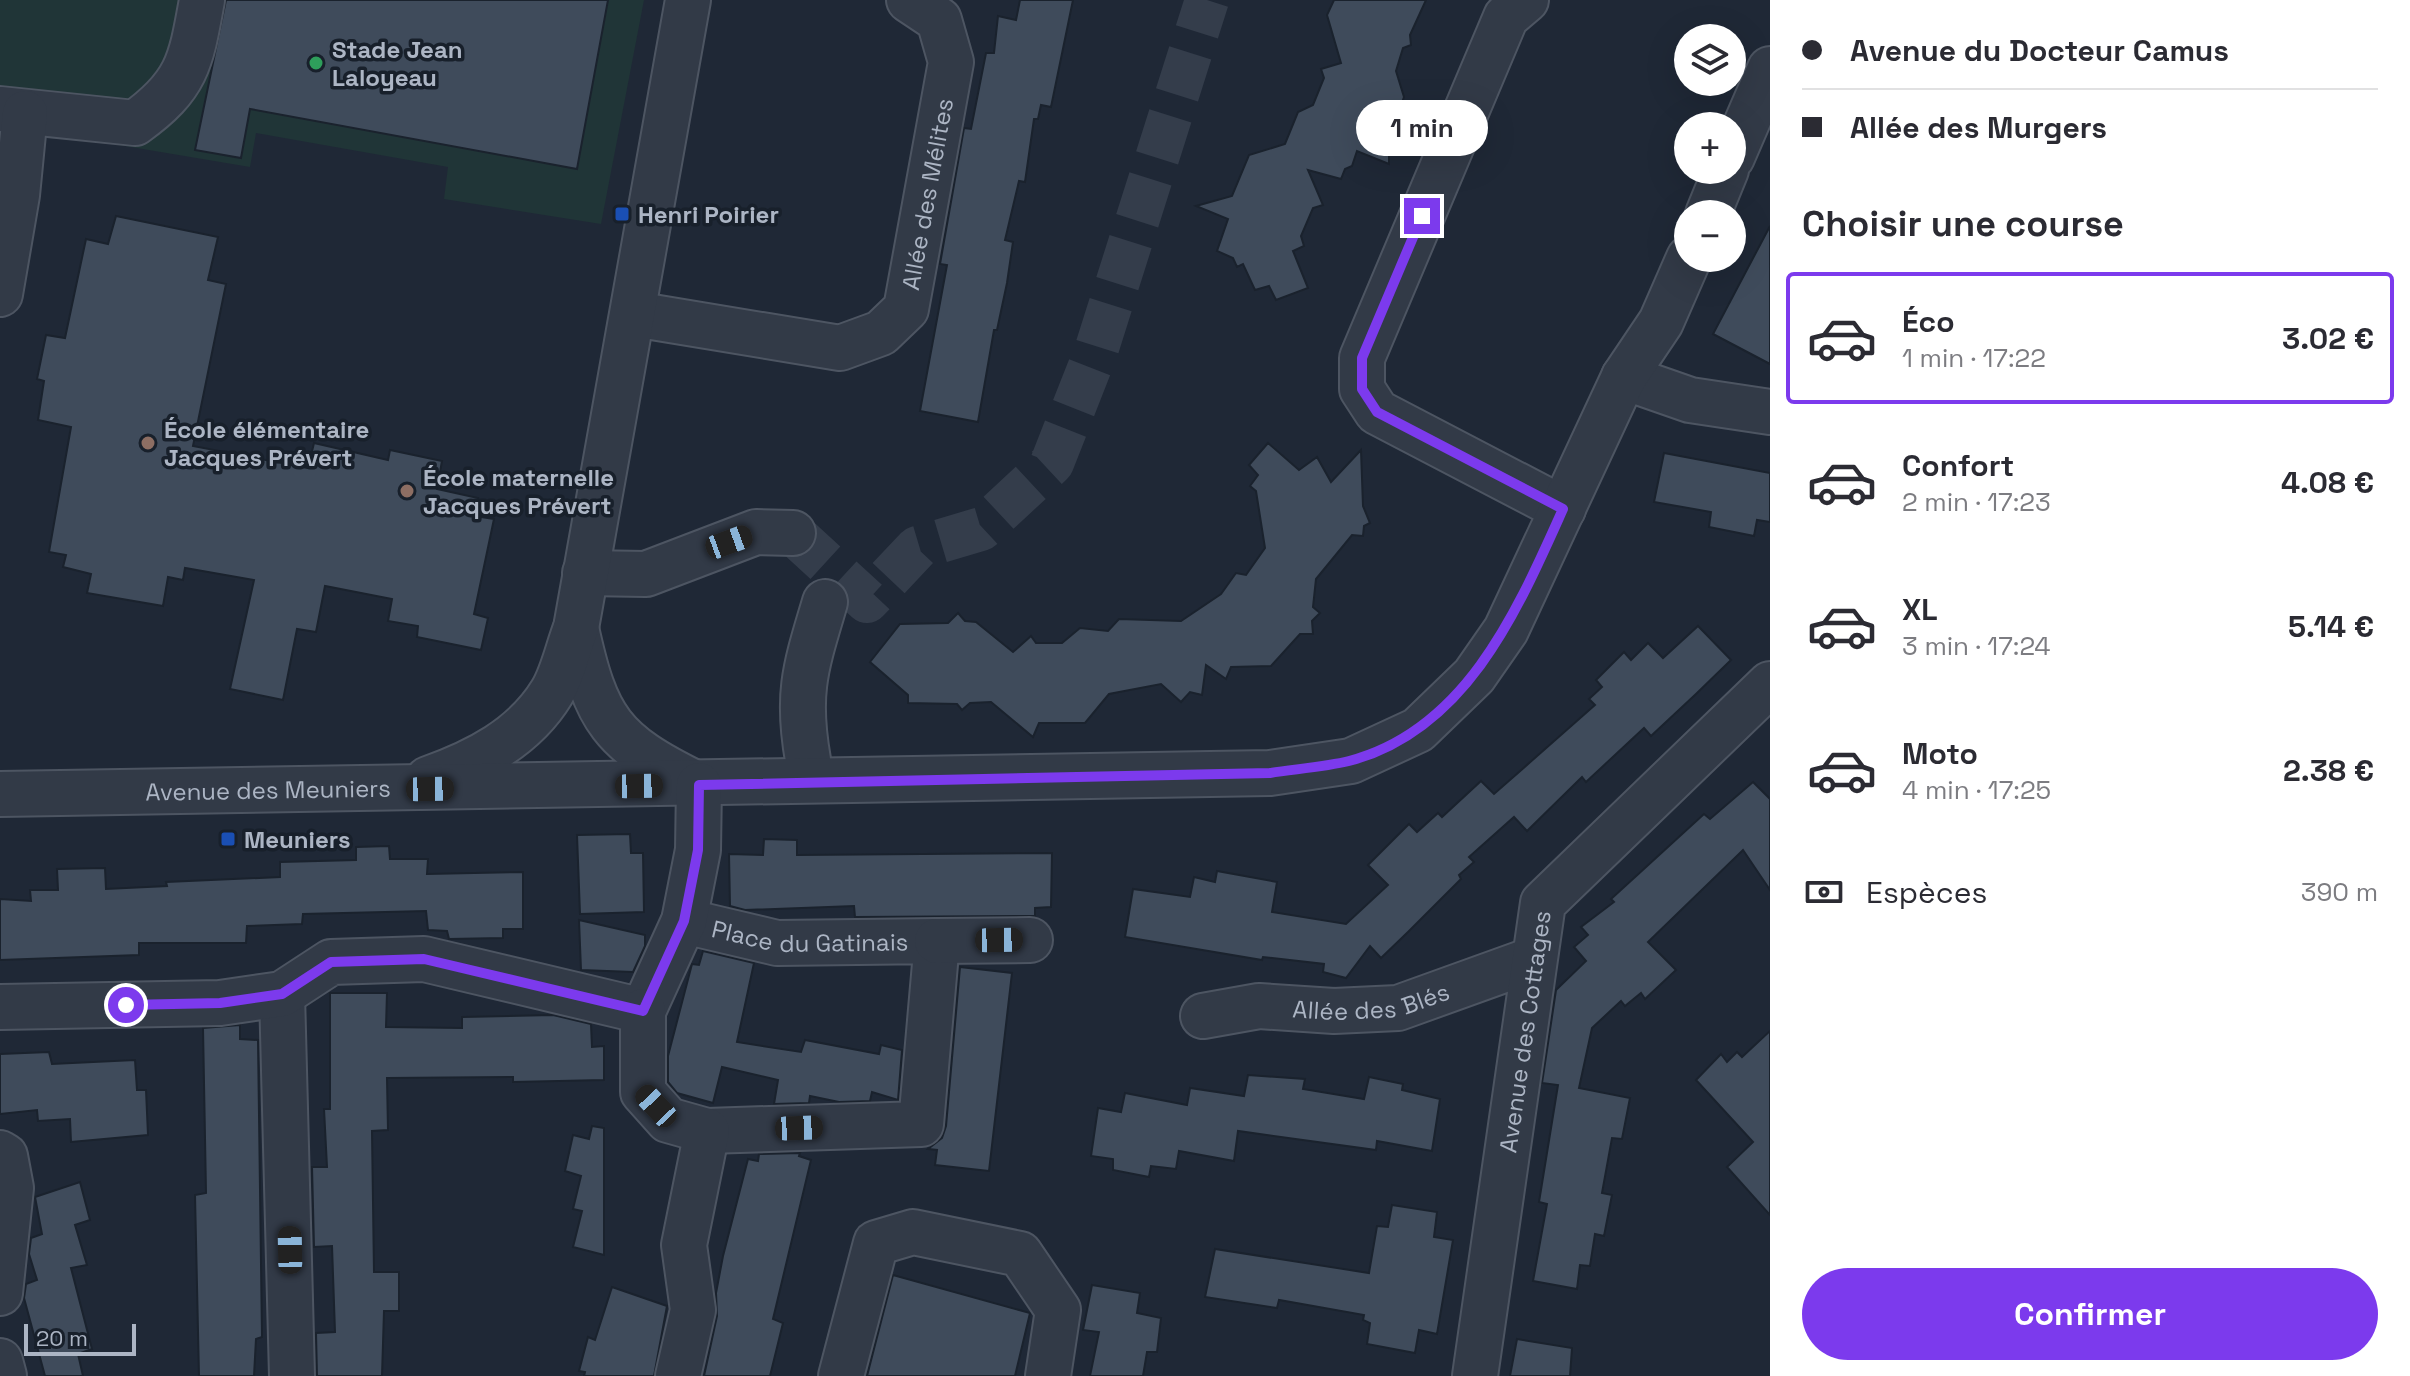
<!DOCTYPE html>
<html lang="fr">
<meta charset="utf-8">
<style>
body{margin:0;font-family:"Space Grotesk",sans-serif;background:#f2f2f3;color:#2b2b33;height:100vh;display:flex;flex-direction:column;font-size:30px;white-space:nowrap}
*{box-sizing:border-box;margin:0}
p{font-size:26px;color:#7c7c81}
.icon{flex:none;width:44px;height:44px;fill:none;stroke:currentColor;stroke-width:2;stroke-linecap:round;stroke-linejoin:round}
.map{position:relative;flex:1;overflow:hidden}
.panel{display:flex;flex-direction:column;background:#fff;width:640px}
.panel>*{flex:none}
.guide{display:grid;align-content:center;height:176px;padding:0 32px;background:#fff}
.fabs{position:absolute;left:1674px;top:24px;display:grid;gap:16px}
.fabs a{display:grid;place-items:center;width:72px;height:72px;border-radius:50%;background:#fff;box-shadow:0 8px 32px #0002;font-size:40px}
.scale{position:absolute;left:24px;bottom:20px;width:112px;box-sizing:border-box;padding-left:8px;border:4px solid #acb5c4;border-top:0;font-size:22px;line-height:28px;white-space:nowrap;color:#acb5c4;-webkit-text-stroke:6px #18202b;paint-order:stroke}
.end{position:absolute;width:36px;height:36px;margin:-18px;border:10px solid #7c3aed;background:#fff;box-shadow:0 0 0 4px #fff}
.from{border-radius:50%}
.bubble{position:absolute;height:56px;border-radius:28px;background:#fff;box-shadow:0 8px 32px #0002;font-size:26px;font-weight:600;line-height:56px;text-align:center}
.car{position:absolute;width:24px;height:48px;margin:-24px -12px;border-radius:10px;box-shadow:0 0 6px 2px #0007;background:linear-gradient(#222 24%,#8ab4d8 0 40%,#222 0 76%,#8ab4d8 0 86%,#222 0)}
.guide b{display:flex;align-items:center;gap:28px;height:76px;font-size:30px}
.guide b+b{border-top:2px solid #e1e1e2}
.guide i{width:20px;height:20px;background:#2b2b33}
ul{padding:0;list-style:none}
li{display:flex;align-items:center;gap:24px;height:132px;margin:0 16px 12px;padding:0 16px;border:4px solid transparent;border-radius:8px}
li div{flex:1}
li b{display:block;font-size:30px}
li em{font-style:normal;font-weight:600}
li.selected{border-color:#7c3aed}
li>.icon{width:72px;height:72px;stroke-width:1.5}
h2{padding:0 32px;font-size:36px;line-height:96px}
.pay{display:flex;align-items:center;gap:20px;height:88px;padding:0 32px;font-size:30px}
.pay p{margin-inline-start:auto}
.action{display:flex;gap:16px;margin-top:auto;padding:16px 32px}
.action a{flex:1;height:92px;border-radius:48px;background:#7c3aed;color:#fff;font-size:32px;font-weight:600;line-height:92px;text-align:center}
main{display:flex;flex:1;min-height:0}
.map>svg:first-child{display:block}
.grass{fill:#203537}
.building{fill:#3f4b5b;stroke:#1a222d;stroke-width:2}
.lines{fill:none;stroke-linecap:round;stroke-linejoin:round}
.minor-tunnel{stroke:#343d4b;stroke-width:44;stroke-dasharray:44 22;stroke-linecap:butt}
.minor-casing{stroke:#4d5562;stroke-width:48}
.minor{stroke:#323a47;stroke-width:44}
.route{stroke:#7c3aed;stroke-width:10}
.leisure-dot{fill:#2e9e5b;stroke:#18202b;stroke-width:3}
.transit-dot{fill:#1a4fb4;stroke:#18202b;stroke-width:3}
.education-dot{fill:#8d6e63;stroke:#18202b;stroke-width:3}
.labels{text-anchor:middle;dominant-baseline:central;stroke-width:7;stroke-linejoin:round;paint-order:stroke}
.poi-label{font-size:24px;font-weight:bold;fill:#acb5c4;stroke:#18202b;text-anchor:start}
.street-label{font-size:24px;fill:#acb5c4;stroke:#18202b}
</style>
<main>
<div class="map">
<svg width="1770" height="1376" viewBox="0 0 1770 1376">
<rect width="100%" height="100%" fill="#1f2836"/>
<polygon class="grass" points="0,0 644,0 601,224 444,199 448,167 256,133 250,167 0,125"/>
<g class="building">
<polygon points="226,0 608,0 577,169 250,109 241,158 195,150"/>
<polygon points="1020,0 1073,0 1051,107 1041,105 1038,119 1034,119 1025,182 1019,181 1005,240 1013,242 1007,283 997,330 994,330 978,422 920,411 947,265 940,264 964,128 971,129 986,53 994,53 998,16 1016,20"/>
<polygon points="1334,0 1426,0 1410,35 1411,45 1403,48 1396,71 1404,97 1389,139 1389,164 1357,151 1352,166 1345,169 1341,179 1308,170 1323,205 1313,208 1301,236 1304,246 1293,251 1308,288 1276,300 1269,286 1255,290 1243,264 1237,267 1233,258 1217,251 1228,219 1196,206 1232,196 1249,155 1285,144 1298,112 1313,105 1324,78 1321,69 1341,63 1327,15"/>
<polygon points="116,216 218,237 208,280 226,284 193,446 308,468 314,443 388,460 390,450 442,461 437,489 478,498 474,516 494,519 474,614 488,618 481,650 417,637 418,626 388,621 392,599 325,586 316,632 297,629 283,700 230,689 254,580 185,568 183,580 168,577 163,606 87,593 91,574 63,567 66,555 49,552 71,427 38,420 44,381 37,379 46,335 65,338 86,239 108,244"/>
<polygon points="1770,226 1770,364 1713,334"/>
<polygon points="1268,443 1299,470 1317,457 1331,482 1361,450 1363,506 1370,523 1364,526 1363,536 1352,535 1316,579 1313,607 1320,613 1312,621 1313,634 1300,634 1271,666 1231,667 1226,679 1206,665 1202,695 1190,692 1181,702 1161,684 1109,694 1085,723 1039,723 1033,737 991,702 970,703 962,710 957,704 908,703 908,695 870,662 900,624 948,623 958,613 965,621 976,622 1013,652 1031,636 1036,643 1062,643 1080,628 1108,631 1119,619 1181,621 1221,594 1236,573 1246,575 1265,548 1256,491 1250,486 1258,475 1249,465"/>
<polygon points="1664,453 1770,473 1770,522 1757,520 1754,536 1709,527 1711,512 1654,502"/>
<polygon points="1698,626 1731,660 1696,694 1651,736 1644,728 1586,782 1582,777 1527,831 1514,817 1469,857 1474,862 1459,875 1461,879 1408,932 1381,958 1370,946 1346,978 1323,972 1324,964 1263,957 1262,960 1125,937 1133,889 1190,897 1194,877 1215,882 1217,871 1277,882 1272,912 1346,924 1388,885 1368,865 1409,824 1417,832 1438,813 1442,817 1481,781 1494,794 1595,705 1589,699 1602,687 1596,680 1624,652 1631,660 1648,643 1663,658"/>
<polygon points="1753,782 1770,799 1770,890 1743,850 1648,942 1676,970 1645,999 1641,993 1625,1006 1621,1001 1592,1028 1579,1088 1630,1098 1622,1139 1612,1138 1602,1193 1612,1195 1604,1236 1595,1234 1590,1266 1580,1265 1577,1289 1533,1281 1547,1204 1539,1202 1558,1085 1542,1083 1556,990 1586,961 1574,947 1588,935 1581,927 1614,902 1611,899 1704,814 1710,819"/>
<polygon points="630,834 631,853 643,853 644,912 580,914 577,835"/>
<polygon points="764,839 797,840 797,855 1052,853 1051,907 1035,908 1035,916 855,917 854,906 745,910 730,906 729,854 763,855"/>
<polygon points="389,846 390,859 428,859 427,874 523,872 523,929 503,929 503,938 449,939 447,931 428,930 426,911 303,914 302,924 247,926 246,943 139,943 139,955 0,960 0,899 31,901 30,890 58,890 57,869 105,868 106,889 167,886 166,882 280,877 280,862 356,860 356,847"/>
<polygon points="579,920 645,935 645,946 633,972 581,970"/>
<polygon points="703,951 754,963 737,1042 801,1052 805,1040 879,1054 881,1045 902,1050 898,1100 872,1092 870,1101 839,1102 810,1096 809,1103 774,1104 778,1080 722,1067 713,1103 677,1093 668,1082 668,1056 692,964 699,965"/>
<polygon points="960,967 1012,973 989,1171 935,1165 937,1150 928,1149 942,1138 946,1126"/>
<polygon points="330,993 387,993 386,1027 462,1028 462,1017 553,1015 591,1024 592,1047 604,1046 604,1080 513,1082 513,1077 387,1078 388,1130 372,1131 374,1272 399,1272 399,1311 384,1311 382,1376 317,1376 316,1333 335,1332 332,1246 314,1247 312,1167 327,1167 324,1109 330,1109"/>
<polygon points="240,1025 240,1039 258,1040 262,1337 256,1339 254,1376 199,1376 195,1195 206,1193 203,1028"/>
<polygon points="1770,1031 1770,1215 1727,1167 1753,1142 1696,1080 1721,1054 1727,1062 1737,1052 1742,1057"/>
<polygon points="49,1052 52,1064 135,1060 137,1090 146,1090 148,1135 71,1142 70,1119 38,1121 37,1110 0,1114 0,1054"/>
<polygon points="1248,1075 1305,1079 1303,1089 1364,1099 1369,1077 1403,1084 1402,1090 1440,1099 1432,1151 1377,1141 1376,1150 1238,1131 1234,1161 1179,1151 1176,1169 1151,1166 1149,1177 1113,1170 1113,1159 1091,1156 1098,1108 1121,1112 1125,1093 1187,1105 1190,1088 1244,1096"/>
<polygon points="592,1126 604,1128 604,1255 573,1247 582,1211 573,1209 581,1176 565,1171 573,1135 589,1139"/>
<polygon points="800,1153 799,1156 811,1160 773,1319 783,1323 770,1376 704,1376 717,1316 716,1293 723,1256 748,1159 758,1161 759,1154"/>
<polygon points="80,1182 90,1220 75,1225 87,1265 71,1268 92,1349 78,1354 83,1376 45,1376 24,1298 26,1284 37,1280 29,1254 31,1238 42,1234 35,1197"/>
<polygon points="1392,1205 1437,1212 1434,1237 1453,1240 1437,1334 1419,1330 1415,1353 1367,1344 1370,1323 1363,1320 1364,1315 1279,1300 1277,1308 1205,1297 1215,1249 1369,1273 1377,1226 1388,1227"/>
<polygon points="893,1275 1030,1313 1015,1376 867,1376"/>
<polygon points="1092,1285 1140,1293 1137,1313 1161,1318 1157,1352 1147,1352 1143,1376 1090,1376 1099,1332 1083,1330"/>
<polygon points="612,1287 667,1306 654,1376 584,1376 585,1372 579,1371 588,1337 595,1340"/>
<polygon points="1517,1339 1572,1348 1570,1376 1510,1376"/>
</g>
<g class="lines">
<polyline class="minor-tunnel" points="793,533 867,601 917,548 981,529 1052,463 1096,351 1207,0"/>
<defs>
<g id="minor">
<polyline points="1526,0 1506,17 1362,358 1362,389 1377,412 1563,509"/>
<path d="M0,109L135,123C188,85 191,61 202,0"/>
<polyline points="1732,157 1770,69"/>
<polyline points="1708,214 1726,170"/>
<polyline points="0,294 17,195 25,113"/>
<path id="s1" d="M634,314L840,348L881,333L906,309L951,62L939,20L909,0"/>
<polyline points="1624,377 1690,400 1770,412"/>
<polyline points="585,573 646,574 756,532 793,533"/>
<path d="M576,628C596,720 611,742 697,784"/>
<path d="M808,760C796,692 806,666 825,602"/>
<path d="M428,779C476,762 524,738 552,692C563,674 568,648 576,628L688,0"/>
<path id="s2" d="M0,794L1270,773L1351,761L1418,730L1474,676L1506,630L1624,377L1661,322L1689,258"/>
<path id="s3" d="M684,921L777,943L937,941L921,1124L707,1131"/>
<polyline points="937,941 1030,940"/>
<polyline points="282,994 292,1376"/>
<polyline points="0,1007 220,1003 282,994 331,962 424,959 643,1011 684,921 698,850 699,785"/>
<polyline points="643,1011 643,1092 668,1120 707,1131 684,1245 693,1310 678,1376"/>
<path id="s4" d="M1203,1016L1259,1006L1334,1011L1398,1008L1534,959"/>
<polyline points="0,1153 5,1156 11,1188 0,1293"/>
<polyline points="0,1361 4,1376"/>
<polyline points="841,1376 876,1243 913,1232 1020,1254 1058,1310 1048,1376"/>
<path id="s5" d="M1475,1376L1543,903L1770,684"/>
</g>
</defs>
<use href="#minor" class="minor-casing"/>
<use href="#minor" class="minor"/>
</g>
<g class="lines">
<path class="route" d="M126,1005L220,1003L282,994L331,962L424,959L643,1011L684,921L698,850L699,785L1270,773C1296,769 1324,767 1349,761C1467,730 1518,609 1563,509L1377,412L1362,389V358L1422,216"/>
</g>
<circle class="leisure-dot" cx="316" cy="63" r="8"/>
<g class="transit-dot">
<rect x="614" y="206" width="16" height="16" rx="4"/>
<rect x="220" y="831" width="16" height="16" rx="4"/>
</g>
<g class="education-dot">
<circle cx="148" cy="443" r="8"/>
<circle cx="407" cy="491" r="8"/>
</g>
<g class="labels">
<g class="poi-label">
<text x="332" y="49">Stade Jean<tspan x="332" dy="28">Laloyeau</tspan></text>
<text x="638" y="214">Henri Poirier</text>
<text x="164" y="429">École élémentaire<tspan x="164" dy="28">Jacques Prévert</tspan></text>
<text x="423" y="477">École maternelle<tspan x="423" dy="28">Jacques Prévert</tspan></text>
<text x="244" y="839">Meuniers</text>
</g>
<g class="street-label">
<text stroke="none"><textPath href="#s1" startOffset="404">Allée des Mélites</textPath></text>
<text stroke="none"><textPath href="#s2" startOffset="268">Avenue des Meuniers</textPath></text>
<text stroke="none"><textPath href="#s3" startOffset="128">Place du Gatinais</textPath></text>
<text stroke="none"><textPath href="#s4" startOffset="170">Allée des Blés</textPath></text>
<text stroke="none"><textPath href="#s5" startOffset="348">Avenue des Cottages</textPath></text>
</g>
</g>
</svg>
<div class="fabs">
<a><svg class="icon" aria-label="layers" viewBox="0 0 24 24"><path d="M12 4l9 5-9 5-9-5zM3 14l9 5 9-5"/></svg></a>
<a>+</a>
<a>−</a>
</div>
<div class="scale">20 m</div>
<i class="end from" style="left:126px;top:1005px"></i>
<i class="end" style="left:1422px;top:216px"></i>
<div class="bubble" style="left:1356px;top:100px;width:132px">1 min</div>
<i class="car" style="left:729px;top:542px;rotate:70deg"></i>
<i class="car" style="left:639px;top:786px;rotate:89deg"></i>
<i class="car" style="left:430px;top:789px;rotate:89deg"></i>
<i class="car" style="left:999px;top:940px;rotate:89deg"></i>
<i class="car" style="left:656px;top:1106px;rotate:317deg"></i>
<i class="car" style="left:799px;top:1128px;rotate:88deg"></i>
<i class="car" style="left:290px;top:1250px;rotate:359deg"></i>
</div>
<section class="panel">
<div class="guide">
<b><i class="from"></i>Avenue du Docteur Camus</b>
<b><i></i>Allée des Murgers</b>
</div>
<h2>Choisir une course</h2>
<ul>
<li class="selected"><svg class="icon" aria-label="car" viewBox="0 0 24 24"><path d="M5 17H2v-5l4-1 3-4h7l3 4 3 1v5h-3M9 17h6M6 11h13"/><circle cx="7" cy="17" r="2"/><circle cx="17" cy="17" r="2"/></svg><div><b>Éco</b><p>1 min · 17:22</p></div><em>3.02 €</em></li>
<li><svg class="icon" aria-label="car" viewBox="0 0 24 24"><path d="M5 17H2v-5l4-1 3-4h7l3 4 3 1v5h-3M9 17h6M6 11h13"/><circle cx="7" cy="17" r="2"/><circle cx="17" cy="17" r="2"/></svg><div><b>Confort</b><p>2 min · 17:23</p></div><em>4.08 €</em></li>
<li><svg class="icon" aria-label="car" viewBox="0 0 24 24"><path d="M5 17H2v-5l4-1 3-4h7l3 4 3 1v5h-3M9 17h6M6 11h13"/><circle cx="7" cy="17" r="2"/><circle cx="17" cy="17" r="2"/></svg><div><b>XL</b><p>3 min · 17:24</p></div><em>5.14 €</em></li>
<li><svg class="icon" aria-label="car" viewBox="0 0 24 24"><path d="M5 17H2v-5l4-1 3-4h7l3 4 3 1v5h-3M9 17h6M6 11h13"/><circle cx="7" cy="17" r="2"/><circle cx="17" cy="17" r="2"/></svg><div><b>Moto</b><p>4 min · 17:25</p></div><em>2.38 €</em></li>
</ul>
<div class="pay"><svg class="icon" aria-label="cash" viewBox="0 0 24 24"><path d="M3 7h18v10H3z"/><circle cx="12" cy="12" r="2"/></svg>Espèces<p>390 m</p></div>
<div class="action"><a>Confirmer</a></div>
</section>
</main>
